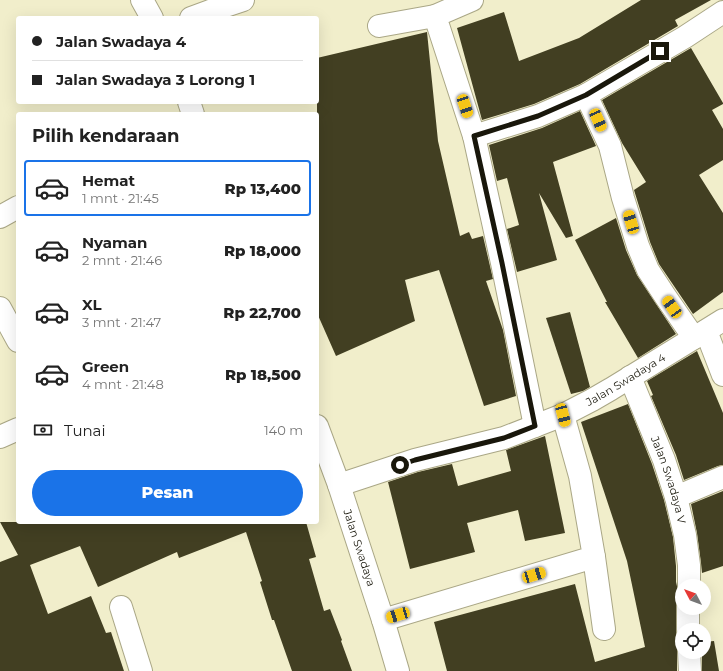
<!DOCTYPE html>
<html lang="id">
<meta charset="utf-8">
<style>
body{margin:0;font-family:Montserrat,sans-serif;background:#f6f6f6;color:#222;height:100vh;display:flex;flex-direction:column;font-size:15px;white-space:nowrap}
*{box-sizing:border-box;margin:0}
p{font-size:13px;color:#767676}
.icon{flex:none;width:22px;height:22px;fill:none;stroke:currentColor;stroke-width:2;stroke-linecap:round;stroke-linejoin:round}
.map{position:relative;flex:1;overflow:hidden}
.side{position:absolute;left:16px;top:112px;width:303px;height:412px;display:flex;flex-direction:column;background:#fff;border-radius:4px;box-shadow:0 4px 16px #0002}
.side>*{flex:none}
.guide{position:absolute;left:16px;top:16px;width:303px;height:88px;border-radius:4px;box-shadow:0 4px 16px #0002;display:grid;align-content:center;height:88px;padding:0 16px;background:#fff}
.needle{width:26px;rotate:311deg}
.fabs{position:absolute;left:675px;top:579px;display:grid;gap:8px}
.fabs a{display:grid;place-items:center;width:36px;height:36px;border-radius:50%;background:#fff;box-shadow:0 4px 16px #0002;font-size:20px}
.end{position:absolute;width:18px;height:18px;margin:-9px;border:5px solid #19170b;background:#fff;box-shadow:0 0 0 2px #fff}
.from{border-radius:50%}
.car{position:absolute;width:12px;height:24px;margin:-12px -6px;border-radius:5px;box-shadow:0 0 3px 1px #0007;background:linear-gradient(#f5c518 24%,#345 0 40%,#f5c518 0 76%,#345 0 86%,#f5c518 0)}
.guide b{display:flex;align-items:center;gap:14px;height:38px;font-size:15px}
.guide b+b{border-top:1px solid #e0e0e0}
.guide i{width:10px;height:10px;background:#222}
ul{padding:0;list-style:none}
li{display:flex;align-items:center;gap:12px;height:56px;margin:0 8px 6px;padding:0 8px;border:2px solid transparent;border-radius:4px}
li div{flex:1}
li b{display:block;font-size:15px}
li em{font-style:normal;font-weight:800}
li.current{border-color:#1a73e8}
li>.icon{width:36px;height:36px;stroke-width:1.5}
h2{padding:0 16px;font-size:18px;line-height:48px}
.pay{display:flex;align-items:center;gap:10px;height:44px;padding:0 16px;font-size:15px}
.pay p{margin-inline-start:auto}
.button{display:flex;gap:8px;margin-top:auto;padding:8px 16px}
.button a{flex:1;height:46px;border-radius:24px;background:#1a73e8;color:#fff;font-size:16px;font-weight:800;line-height:46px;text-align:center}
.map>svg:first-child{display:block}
.building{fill:#423f22}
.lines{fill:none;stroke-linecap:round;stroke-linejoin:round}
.minor-casing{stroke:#aaa786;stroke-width:24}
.minor{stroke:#fff;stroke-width:22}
.route{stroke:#19170b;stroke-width:5}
.labels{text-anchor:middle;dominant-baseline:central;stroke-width:4;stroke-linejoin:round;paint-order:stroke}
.street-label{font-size:11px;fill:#19170b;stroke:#fefbd8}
</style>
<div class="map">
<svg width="723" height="671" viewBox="0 0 723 671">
<rect width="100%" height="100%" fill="#f1eecb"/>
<g class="building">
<polygon points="641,0 711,0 675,20 678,26 580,84 534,104 482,120 457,28 504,12 519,61 579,38"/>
<polygon points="427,32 438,141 460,236 469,232 472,239 483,236 493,279 486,281 503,330 516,396 484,406 439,270 405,280 415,321 336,356 317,313 317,58"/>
<polygon points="691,48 723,103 723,104 712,110 723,129 723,160 699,175 723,213 723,292 693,314 659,264 650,242 634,190 646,182 622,143 602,100"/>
<polygon points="580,111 596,146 553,162 573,236 566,238 539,193 557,260 517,272 507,229 519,225 507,178 497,181 489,145 542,128"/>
<polygon points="616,218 626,250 637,275 676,334 638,358 605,302 607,302 575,240"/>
<polygon points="570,312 590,387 583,391 571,394 546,318"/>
<polygon points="697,351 723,413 723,465 718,466 684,480 676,455 651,396 653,395 647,381"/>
<polygon points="628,404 652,464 664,500 673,537 676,566 676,582 680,599 677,602 676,608 676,630 677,637 682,641 678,647 677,652 677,671 447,671 434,622 575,584 595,662 645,647 627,561 581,422"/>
<polygon points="545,436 565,533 525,541 518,510 467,523 475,552 410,569 388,482 418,472 452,464 458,486 511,471 506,450"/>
<polygon points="723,491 723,566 702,573 701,563 697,533 691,504"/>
<polygon points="0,522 306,522 316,557 309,559 324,611 330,609 342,640 341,641 352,671 292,671 274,620 272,620 260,582 262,581 246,532 179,558 177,552 98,587 80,546 30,565 48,614 91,596 106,633 111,632 124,671 0,671 0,562 18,555"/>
<polygon points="714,641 719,671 702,671 702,652 704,652 704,642"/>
</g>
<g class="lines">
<defs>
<g id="minor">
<polyline points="142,0 152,18"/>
<polyline points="472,0 435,16 474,136 502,263 535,426"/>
<polyline points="191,18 210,11 243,0"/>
<polyline points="379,26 435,16"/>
<polyline points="189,102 193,114"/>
<polyline points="474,136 538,116 586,95"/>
<polyline points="0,217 18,207"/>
<polyline points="0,308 18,341"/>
<polyline points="706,331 723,375"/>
<polyline points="694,338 665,296 648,270 638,246 623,198 610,146 586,95 685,37 723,12"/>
<path id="s1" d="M630,377L664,460L676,497L685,535L689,565V586"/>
<path id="s2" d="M317,426L339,485L383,620L398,671"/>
<polyline points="0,437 18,429"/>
<path id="s3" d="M339,485L415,460L504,438L563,415L592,400L611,389L694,338L723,320"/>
<polyline points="676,497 723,477"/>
<polyline points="594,557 604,629"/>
<polyline points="121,607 141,671"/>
<polyline points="383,620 594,557 580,476 563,415"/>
<polyline points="688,630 688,608"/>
<polyline points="689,652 690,671"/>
</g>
</defs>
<use href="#minor" class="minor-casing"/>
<use href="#minor" class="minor"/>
</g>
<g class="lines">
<polyline class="route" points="400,465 415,460 504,438 535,426 502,263 474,136 538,116 586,95 660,51"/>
</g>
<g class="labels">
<g class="street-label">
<text stroke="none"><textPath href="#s3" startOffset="307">Jalan Swadaya 4</textPath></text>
<text stroke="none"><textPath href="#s1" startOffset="110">Jalan Swadaya V</textPath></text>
<text stroke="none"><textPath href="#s2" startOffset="129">Jalan Swadaya</textPath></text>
</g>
</g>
</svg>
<div class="fabs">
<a><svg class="needle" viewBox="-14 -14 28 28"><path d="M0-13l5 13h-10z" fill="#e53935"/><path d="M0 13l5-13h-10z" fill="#767676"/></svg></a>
<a><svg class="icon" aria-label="locate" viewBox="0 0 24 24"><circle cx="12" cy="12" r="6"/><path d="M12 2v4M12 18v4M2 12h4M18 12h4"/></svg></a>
</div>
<i class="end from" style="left:400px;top:465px"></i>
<i class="end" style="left:660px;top:51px"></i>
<i class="car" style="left:465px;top:106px;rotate:162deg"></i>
<i class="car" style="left:598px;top:120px;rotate:156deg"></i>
<i class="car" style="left:631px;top:222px;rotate:343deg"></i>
<i class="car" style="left:672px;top:307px;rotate:325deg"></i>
<i class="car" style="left:563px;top:415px;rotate:165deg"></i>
<i class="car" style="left:534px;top:575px;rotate:73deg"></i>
<i class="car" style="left:398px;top:615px;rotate:253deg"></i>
<div class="guide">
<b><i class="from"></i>Jalan Swadaya 4</b>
<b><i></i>Jalan Swadaya 3 Lorong 1</b>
</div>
<section class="side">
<h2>Pilih kendaraan</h2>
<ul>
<li class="current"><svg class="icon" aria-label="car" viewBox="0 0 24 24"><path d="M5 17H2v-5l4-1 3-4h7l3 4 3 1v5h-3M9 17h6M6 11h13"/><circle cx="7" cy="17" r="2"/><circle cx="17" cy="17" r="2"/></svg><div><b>Hemat</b><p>1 mnt · 21:45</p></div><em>Rp 13,400</em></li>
<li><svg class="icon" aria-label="car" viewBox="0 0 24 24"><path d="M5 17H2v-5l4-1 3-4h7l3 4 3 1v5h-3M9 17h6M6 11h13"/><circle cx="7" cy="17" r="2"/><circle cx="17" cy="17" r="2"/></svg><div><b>Nyaman</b><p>2 mnt · 21:46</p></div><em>Rp 18,000</em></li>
<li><svg class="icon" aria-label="car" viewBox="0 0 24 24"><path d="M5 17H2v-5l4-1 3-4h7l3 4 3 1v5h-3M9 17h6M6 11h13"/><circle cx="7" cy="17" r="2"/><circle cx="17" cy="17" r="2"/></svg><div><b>XL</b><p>3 mnt · 21:47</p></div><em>Rp 22,700</em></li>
<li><svg class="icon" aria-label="car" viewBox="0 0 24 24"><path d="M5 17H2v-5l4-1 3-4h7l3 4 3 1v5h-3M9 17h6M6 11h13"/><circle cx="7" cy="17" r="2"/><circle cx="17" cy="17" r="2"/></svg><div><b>Green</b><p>4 mnt · 21:48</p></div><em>Rp 18,500</em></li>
</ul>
<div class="pay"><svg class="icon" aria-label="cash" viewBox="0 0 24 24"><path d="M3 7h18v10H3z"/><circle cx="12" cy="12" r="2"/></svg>Tunai<p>140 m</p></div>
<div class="button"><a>Pesan</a></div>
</section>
</div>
